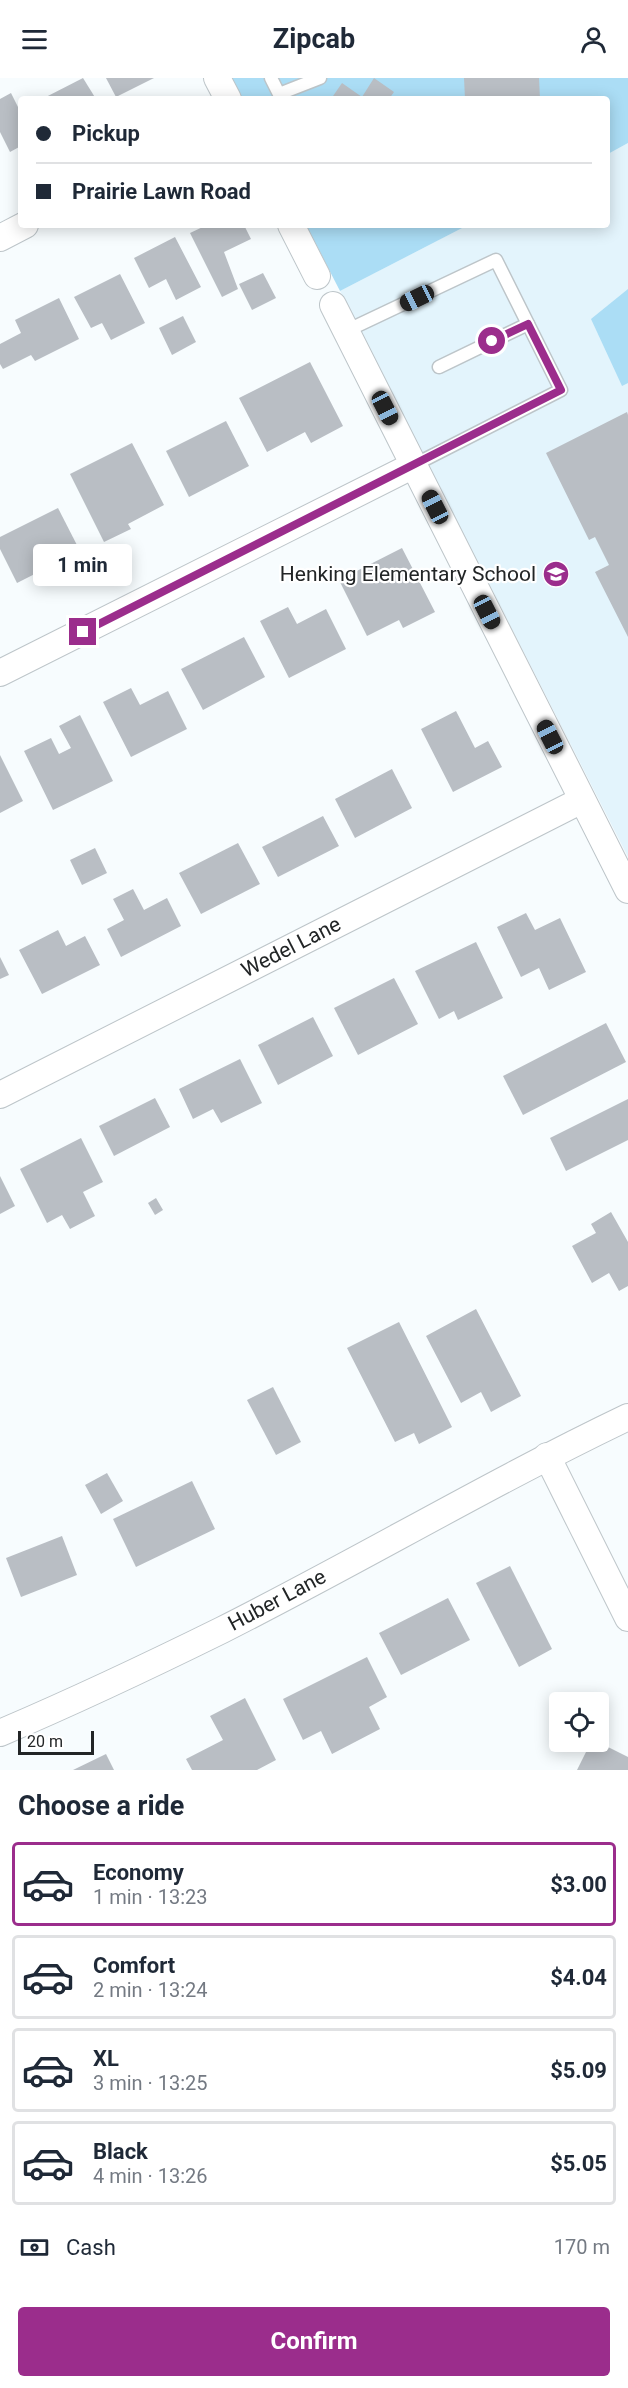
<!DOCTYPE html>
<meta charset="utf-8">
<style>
body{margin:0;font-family:Roboto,sans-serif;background:#f6f6f7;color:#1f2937;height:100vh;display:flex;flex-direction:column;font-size:22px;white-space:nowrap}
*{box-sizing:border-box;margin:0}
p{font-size:20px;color:#747a83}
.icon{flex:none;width:33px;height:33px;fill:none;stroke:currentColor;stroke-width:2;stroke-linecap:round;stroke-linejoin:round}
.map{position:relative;height:1692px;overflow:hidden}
.panel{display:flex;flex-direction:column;background:#fff;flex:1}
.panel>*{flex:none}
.hud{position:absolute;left:18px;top:18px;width:592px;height:132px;border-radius:6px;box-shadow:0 3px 15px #0003;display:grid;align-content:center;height:132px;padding:0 18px;background:#fff}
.controls{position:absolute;left:549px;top:1614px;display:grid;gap:12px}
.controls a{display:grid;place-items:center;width:60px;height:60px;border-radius:6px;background:#fff;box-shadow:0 3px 15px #0003;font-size:30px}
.scale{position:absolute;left:18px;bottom:15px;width:76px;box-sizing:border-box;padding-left:6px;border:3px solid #222526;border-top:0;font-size:16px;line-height:21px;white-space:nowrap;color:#222526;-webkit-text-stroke:4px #fff;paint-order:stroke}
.end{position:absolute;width:27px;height:27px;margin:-14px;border:8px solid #9b2d8c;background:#fff;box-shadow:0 0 0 3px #fff}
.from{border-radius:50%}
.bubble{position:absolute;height:42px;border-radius:6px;background:#fff;box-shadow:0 3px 15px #0003;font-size:20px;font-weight:700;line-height:42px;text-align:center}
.car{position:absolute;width:18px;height:36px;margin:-18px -9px;border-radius:8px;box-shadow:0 0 4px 2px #0007;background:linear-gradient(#222 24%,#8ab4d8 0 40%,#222 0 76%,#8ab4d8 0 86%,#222 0)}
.hud b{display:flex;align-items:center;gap:21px;height:57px;font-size:22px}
.hud b+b{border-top:2px solid #e0e1e3}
.hud i{width:15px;height:15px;background:#1f2937}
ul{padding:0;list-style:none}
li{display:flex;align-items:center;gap:18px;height:84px;margin:0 12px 9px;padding:0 6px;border:3px solid #e0e1e3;border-radius:6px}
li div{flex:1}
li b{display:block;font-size:22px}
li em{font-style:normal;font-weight:700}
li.on{border-color:#9b2d8c}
li>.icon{width:54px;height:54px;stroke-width:1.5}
h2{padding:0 18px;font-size:27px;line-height:72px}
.pay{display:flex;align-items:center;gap:15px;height:66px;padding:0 18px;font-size:22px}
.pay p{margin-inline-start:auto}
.cta{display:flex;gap:12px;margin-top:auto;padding:12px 18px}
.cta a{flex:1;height:69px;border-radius:6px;background:#9b2d8c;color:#fff;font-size:24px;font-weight:700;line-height:69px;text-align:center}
header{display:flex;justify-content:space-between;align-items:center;height:78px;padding:0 18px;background:#fff;font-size:27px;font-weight:700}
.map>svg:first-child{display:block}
.built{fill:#e3f4fc}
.green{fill:#abddf5}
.building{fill:#b9bec4}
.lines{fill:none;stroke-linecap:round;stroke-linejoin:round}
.service-casing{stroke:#bdc5c9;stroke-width:15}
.minor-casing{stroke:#bdc5c9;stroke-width:28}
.service{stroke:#fff;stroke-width:12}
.minor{stroke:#fff;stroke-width:26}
.route{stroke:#9b2d8c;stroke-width:8}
.labels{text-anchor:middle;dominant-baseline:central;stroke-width:4.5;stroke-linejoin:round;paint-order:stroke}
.poi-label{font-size:21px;fill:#222526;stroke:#fff;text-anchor:end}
.street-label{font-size:21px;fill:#222526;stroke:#fff}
</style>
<header><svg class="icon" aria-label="menu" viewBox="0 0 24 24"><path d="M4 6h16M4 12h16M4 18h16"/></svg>Zipcab<svg class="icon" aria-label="person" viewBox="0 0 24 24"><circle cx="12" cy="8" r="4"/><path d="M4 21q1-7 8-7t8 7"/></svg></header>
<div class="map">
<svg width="628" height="1692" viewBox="0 0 628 1692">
<rect width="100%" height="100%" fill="#f7fcfe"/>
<polygon class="built" points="628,65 628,779 340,213 468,147 608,147 608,76"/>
<g class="green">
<polygon points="232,0 628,0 628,65 608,76 608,21 242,21"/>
<polygon points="306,147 468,147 340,213"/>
<polygon points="628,211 628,305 622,308 591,241"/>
</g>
<g class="building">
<polygon points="83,0 96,21 42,21"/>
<polygon points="106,0 154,0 116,19"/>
<polygon points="374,0 394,14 389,21 331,21 342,5 362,19"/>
<polygon points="464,0 539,0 540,21 465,21"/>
<polygon points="11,15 21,35 21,68 10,74 0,54 0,21"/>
<polygon points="207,147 244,147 251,161 224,174 238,211 222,219 190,155"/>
<polygon points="175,159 201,209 176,222 166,201 149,210 134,180"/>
<polygon points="263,195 276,220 252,232 239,206"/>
<polygon points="120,196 145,245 111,262 102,245 91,250 74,219"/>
<polygon points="59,220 79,261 35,283 31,277 3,291 0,286 0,266 21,255 15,242"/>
<polygon points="183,238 196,264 172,277 159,250"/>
<polygon points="310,284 343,348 311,365 305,354 267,374 239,320"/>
<polygon points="627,334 628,337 628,559 595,494 609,487 595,459 589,462 546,375"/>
<polygon points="226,343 249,388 189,419 166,373"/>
<polygon points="132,365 164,427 128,446 131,451 104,464 70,396"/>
<polygon points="58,430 80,473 17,505 0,471 0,459"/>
<polygon points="402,470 435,534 403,550 399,542 367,558 339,502"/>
<polygon points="288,529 297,546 326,531 346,571 289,600 260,543"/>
<polygon points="244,559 265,599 203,632 181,591"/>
<polygon points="131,610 140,627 168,613 187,651 131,679 103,624"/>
<polygon points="456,633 475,670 488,663 502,689 453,714 421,651"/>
<polygon points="80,637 113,703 53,732 24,673 51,660 59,676 71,670 59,648"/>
<polygon points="0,677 23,723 0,735"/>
<polygon points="392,691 412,730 355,760 335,721"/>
<polygon points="323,738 339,768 278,799 262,769"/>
<polygon points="238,765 260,806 201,836 179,795"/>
<polygon points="95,770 107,795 82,807 70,782"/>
<polygon points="133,811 144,832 167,820 181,848 121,879 107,851 124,842 113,821"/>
<polygon points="526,835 535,852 560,840 586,894 549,912 539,890 521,899 497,849"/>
<polygon points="58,852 66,868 85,858 100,887 42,916 19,872"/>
<polygon points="476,864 503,920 458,942 454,933 439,941 415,893"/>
<polygon points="0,879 9,897 0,901"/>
<polygon points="394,900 418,946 358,977 334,930"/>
<polygon points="313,939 333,978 278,1007 258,967"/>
<polygon points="606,945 626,984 523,1037 503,998"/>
<polygon points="240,981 262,1025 221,1045 213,1031 193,1041 179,1011"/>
<polygon points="155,1020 170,1049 114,1078 99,1048"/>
<polygon points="628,1021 628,1062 566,1093 550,1060"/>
<polygon points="81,1060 103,1104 83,1114 95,1138 70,1151 62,1137 47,1145 20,1091"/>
<polygon points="0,1098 15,1128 0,1136"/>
<polygon points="156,1120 163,1132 155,1137 148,1125"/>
<polygon points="611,1134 628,1164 628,1208 619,1213 609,1195 592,1205 572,1168 596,1155 591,1146"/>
<polygon points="476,1231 521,1318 491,1334 481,1314 461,1325 426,1258"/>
<polygon points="399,1244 452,1349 419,1366 414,1355 395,1364 347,1270"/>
<polygon points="273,1309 301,1364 276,1377 247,1322"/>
<polygon points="107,1395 123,1423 101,1436 85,1407"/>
<polygon points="192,1403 215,1451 136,1489 113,1441"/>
<polygon points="62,1458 77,1497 21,1519 6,1480"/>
<polygon points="510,1488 552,1571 519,1589 476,1505"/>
<polygon points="448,1520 470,1562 401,1597 379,1555"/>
<polygon points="367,1579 387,1619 369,1629 380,1651 332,1676 321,1653 303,1662 283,1621"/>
<polygon points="245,1620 276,1682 257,1692 192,1692 186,1681 223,1662 210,1638"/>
<polygon points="591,1664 598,1664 628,1679 628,1692 577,1692"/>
<polygon points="106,1676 114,1692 73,1692"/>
</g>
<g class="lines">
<defs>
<g id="service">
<polyline points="271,0 279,16 320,0"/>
<polyline points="346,253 496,182 561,312 414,387"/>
<polyline points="439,289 528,246"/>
</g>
<g id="minor">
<polyline points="217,0 228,21"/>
<polyline points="291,147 317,198"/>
<polyline points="0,160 25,147"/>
<polyline points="333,227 628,812"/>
<polyline points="0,595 414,387"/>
<polyline points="0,1017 582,722"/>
<polyline points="547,1378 628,1540"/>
<path d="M0,1655C75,1623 149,1588 222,1552C359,1483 490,1405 628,1339"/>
</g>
</defs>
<use href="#service" class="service-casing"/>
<use href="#minor" class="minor-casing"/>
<use href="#service" class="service"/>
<use href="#minor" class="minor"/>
</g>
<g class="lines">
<polyline class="route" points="83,554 561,312 528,246 492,263"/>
</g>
<defs>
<symbol id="school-disc" viewBox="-11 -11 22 22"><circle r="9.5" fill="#9b2d8c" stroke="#fff"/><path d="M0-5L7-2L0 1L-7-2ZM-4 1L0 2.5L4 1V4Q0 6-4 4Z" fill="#fff"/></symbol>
</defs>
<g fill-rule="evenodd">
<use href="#school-disc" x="541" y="481" width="30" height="30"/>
</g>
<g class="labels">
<g class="poi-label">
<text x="536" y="496">Henking Elementary School</text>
</g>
<g class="street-label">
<text transform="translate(291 869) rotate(-27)">Wedel Lane</text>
<text transform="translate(277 1522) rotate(-28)">Huber Lane</text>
</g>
</g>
</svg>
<div class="controls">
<a><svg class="icon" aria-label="locate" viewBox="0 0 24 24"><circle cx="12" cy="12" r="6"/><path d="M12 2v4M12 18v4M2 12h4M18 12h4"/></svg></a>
</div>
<div class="scale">20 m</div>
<i class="end from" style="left:492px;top:263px"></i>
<i class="end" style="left:83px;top:554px"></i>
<div class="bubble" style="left:33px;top:466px;width:99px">1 min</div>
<i class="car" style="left:417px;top:220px;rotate:244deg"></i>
<i class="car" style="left:385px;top:330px;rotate:153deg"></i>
<i class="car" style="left:435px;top:429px;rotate:333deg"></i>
<i class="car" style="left:487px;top:534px;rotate:153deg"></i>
<i class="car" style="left:550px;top:659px;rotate:333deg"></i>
<div class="hud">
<b><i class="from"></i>Pickup</b>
<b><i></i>Prairie Lawn Road</b>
</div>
</div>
<section class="panel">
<h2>Choose a ride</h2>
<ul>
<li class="on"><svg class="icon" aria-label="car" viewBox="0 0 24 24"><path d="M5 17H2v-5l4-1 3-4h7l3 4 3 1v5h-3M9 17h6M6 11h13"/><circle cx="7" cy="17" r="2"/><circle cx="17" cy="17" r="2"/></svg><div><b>Economy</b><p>1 min · 13:23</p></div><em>$3.00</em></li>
<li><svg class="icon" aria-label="car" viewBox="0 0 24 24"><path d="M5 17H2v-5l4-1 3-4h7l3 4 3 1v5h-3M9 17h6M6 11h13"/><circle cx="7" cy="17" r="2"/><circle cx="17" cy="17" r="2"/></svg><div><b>Comfort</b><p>2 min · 13:24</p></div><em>$4.04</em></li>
<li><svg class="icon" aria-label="car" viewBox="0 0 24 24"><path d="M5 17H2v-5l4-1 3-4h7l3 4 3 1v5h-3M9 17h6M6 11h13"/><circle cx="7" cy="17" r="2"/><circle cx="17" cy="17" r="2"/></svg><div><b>XL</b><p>3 min · 13:25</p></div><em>$5.09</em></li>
<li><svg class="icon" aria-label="car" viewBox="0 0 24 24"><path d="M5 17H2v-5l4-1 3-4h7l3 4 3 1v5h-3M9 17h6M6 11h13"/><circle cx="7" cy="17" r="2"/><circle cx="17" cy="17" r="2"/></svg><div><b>Black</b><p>4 min · 13:26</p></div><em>$5.05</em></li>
</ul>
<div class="pay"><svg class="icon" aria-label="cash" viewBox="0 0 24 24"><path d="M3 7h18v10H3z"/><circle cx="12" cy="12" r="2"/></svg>Cash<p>170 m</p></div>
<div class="cta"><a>Confirm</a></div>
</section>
